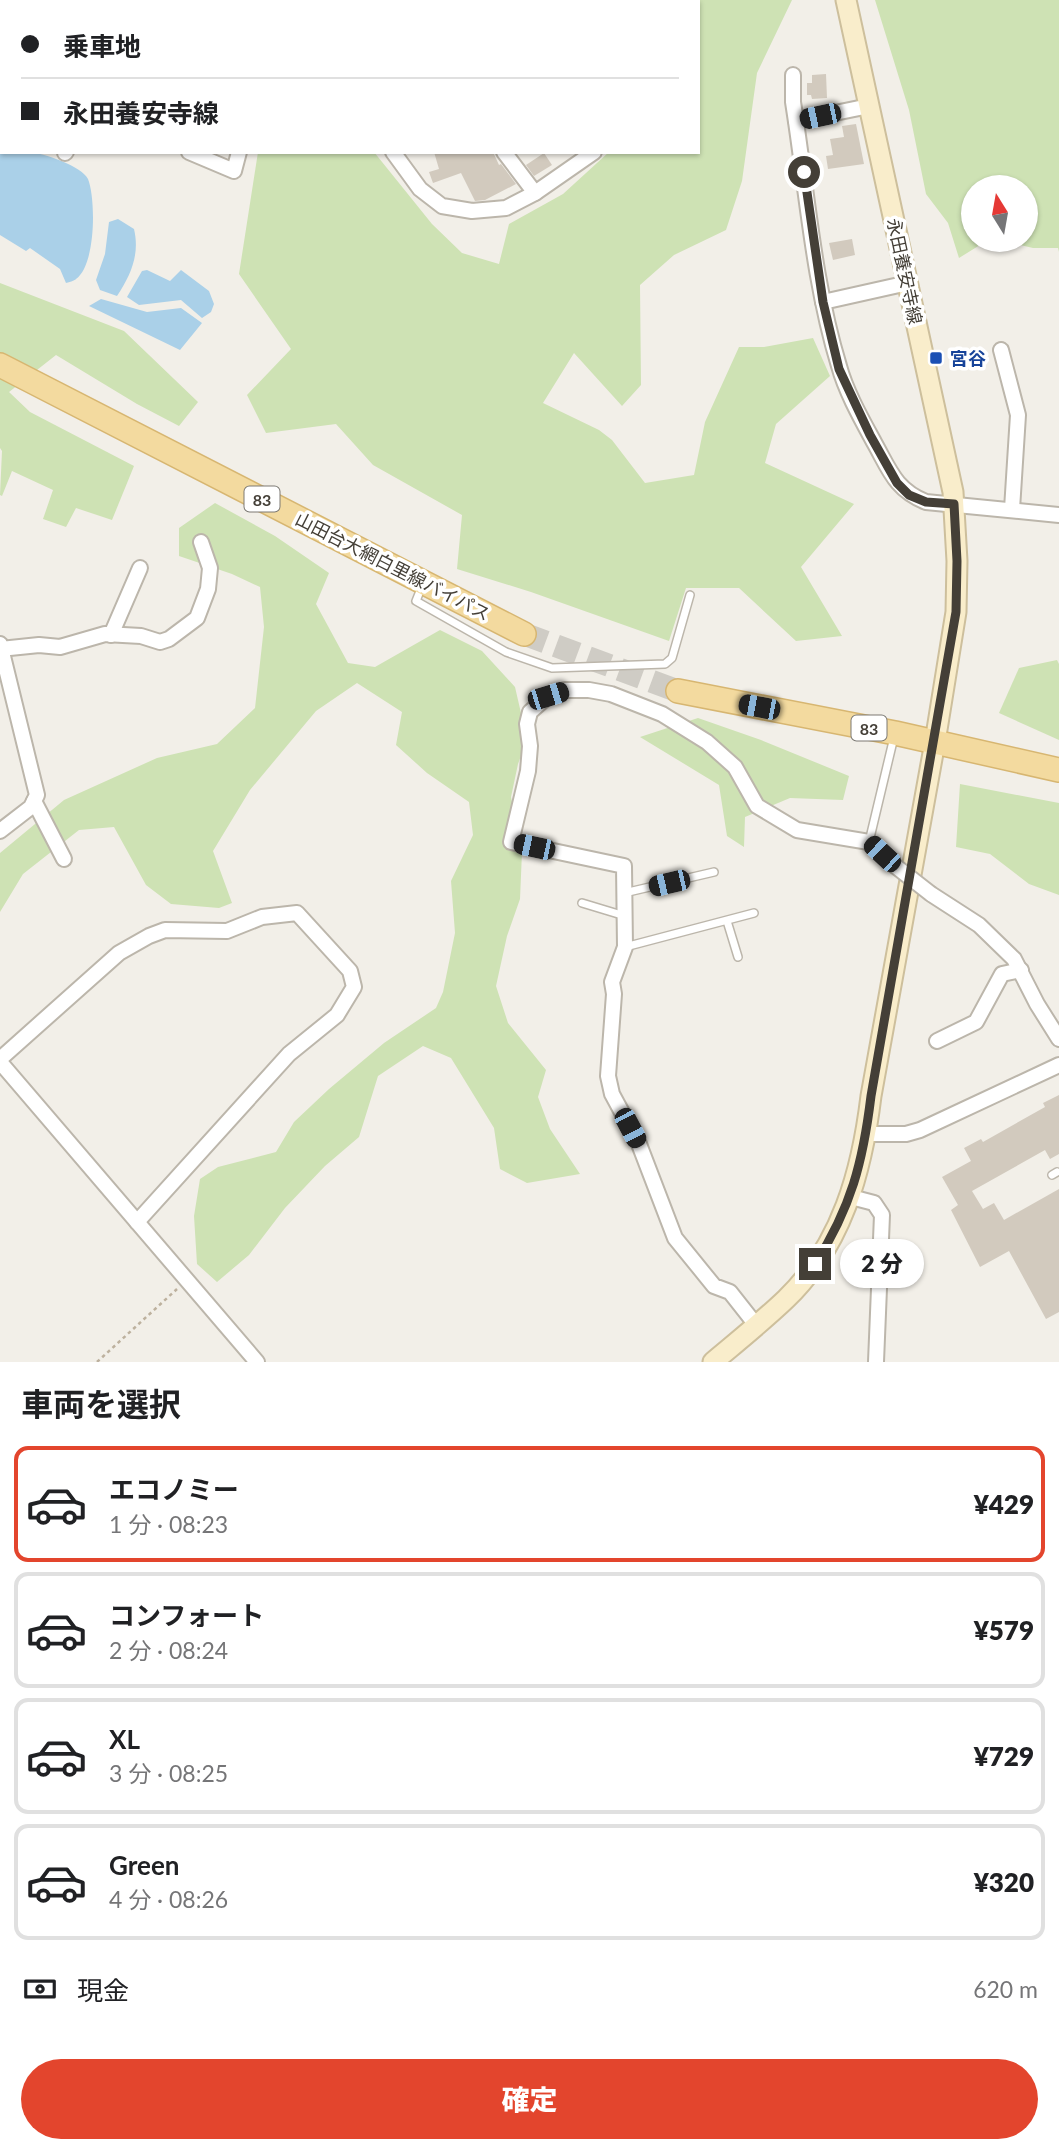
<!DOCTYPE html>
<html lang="ja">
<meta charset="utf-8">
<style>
body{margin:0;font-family:Lato,"Noto Sans JP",sans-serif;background:#f6f6f6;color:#202124;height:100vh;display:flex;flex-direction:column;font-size:26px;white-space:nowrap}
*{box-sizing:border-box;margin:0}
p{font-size:23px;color:#757577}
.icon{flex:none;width:38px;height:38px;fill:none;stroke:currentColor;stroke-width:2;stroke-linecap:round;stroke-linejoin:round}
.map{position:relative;height:1362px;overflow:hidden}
.drawer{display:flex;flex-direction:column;background:#fff;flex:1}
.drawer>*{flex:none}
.banner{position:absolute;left:0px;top:0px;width:700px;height:154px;box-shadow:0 2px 5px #0004;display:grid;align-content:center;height:154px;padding:0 21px;background:#fff}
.needle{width:46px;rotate:349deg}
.buttons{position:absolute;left:961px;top:175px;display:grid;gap:14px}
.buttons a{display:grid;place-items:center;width:77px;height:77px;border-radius:50%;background:#fff;box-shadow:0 2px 5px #0004;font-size:35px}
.end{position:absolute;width:32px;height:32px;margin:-16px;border:9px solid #443f37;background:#fff;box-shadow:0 0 0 4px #fff}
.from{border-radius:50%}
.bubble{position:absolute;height:49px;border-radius:24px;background:#fff;box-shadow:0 2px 5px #0004;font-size:23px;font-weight:800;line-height:49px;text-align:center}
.car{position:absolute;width:21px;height:42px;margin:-21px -10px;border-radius:9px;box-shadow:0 0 5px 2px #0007;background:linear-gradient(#222 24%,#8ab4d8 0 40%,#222 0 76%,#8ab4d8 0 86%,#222 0)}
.banner b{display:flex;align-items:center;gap:24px;height:66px;font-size:26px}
.banner b+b{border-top:2px solid #e0e0e0}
.banner i{width:18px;height:18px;background:#202124}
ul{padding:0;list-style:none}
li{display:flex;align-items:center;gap:21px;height:116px;margin:0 14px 10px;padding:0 7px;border:4px solid #e0e0e0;border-radius:14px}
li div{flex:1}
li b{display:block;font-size:26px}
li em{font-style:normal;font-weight:800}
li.selected{border-color:#e3452d}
li>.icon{width:63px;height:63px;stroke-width:1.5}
h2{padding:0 21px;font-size:32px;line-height:84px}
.pay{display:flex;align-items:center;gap:18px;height:77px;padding:0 21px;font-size:26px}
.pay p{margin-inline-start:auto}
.primary-button{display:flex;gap:14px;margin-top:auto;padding:14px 21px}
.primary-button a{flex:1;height:80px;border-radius:42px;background:#e3452d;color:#fff;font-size:28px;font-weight:800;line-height:80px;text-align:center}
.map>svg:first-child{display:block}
.green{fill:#cee2b4}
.water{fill:#aad0e8}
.building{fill:#d2cabe}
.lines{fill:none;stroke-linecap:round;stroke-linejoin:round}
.primary-tunnel{stroke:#cfccc5;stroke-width:23;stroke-dasharray:23 11;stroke-linecap:butt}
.lane-casing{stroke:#bcb6ab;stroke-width:10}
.street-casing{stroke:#bcb6ab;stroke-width:18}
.secondary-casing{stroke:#cdbf9c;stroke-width:23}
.primary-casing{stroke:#d7b671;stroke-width:26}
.path{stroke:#bdb19e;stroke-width:2.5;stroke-dasharray:3.5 3.5;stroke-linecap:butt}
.lane{stroke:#fff;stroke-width:7}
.street{stroke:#fff;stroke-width:14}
.secondary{stroke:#f9edcb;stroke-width:19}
.primary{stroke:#f3da9f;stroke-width:23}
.street-bridge-casing{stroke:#bcb6ab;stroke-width:18;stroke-linecap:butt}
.street-bridge{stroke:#fff;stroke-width:14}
.route{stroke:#443f37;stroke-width:9}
.transit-dot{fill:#1a4fb4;stroke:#fff;stroke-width:2.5}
.labels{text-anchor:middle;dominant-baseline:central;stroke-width:7;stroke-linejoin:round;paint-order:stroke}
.shield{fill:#fff;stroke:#7c7973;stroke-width:2}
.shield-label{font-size:16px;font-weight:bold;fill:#443f37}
.street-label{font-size:18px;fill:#443f37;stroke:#fff}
.transit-label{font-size:18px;font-weight:bold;fill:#164399;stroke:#fff;text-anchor:start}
</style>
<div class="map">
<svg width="1059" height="1362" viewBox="0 0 1059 1362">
<rect width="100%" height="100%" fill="#f2efe8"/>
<g class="green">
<polygon points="667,0 792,0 757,73 742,181 726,230 674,255 640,285 641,385 622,406 574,353 543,403 599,430 612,440 645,483 694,475 705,422 739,347 764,347 813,338 830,376 776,424 765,463 854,504 801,567 842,636 796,641 739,588 686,588 669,641 531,592 457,569 462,515 373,465 336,424 266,433 247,395 291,349 239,274 258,152 374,152 432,224 462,253 499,264 509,224 563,194 609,152 698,152 698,2 666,2"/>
<polygon points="875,0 1059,0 1059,252 1058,248 1033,248 1000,240 1026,240 1026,187 973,187 973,240 988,240 959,258 948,223 926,194 909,110"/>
<polygon points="0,283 124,331 198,402 179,426 137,404 56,355 9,392 30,412 134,466 112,520 76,508 66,527 43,519 53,490 12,471 2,496 0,495 2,451 0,448"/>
<polygon points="215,503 275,536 329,573 316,604 348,663 375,667 440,630 482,651 515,687 527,739 518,764 511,797 522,852 520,899 507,936 496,986 508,1023 546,1070 538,1097 550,1129 580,1174 527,1183 500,1169 494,1128 451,1058 423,1046 378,1076 359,1137 325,1166 285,1208 249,1255 217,1282 197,1264 194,1216 200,1179 218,1167 276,1152 294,1122 329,1089 384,1043 436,1008 443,992 455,933 451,881 473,835 469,802 427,773 396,745 402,712 357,683 316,711 250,790 213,851 232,903 219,908 171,904 146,885 114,827 79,830 23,874 0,912 0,853 64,800 157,758 217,744 255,708 264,627 260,587 232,574 179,556 179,528"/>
<polygon points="1057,660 1059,664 1059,740 999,713 1019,668"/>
<polygon points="698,718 761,740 849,776 843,800 790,798 745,817 744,847 727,836 719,785 640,737"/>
<polygon points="960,784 1059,803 1059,895 1029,884 990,854 956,847"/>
</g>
<g class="water">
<path d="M0,144L2,152C11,152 20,151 29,152C43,153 82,166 88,179C96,199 96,265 76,279C76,280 67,283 66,283L60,269L30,248L26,251L0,235Z"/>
<path d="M118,219L134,229C140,254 131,275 117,296L100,290L96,280L105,254L109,222Z"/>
<polygon points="147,270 170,281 181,270 209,291 214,304 211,312 202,318 181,300 139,305 127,297 142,271"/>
<polygon points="101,299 147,312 181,308 202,323 180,350 89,306"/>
</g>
<g class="building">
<polygon points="826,74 827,98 812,99 811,95 807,95 807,83 812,83 812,75"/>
<polygon points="856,124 864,164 828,169 826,156 833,155 830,139 844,137 842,126"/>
<polygon points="434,152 493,152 499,165 501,164 516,184 485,200 475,201 461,173 433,183 429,172 439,169"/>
<polygon points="544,153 552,165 534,176 526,165"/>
<polygon points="852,239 855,255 833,260 829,243"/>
<polygon points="1059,1095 1059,1154 1050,1159 1045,1150 972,1191 983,1209 994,1203 1004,1220 1059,1189 1059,1312 1046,1319 1009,1251 980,1267 951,1210 958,1205 942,1177 971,1161 964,1148 981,1139 983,1142 1045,1107 1043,1103"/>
</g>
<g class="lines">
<polyline class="primary-tunnel" points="524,634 678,691"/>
<defs>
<g id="lane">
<polyline points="422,586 416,601 506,652 552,668 665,664 672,658 690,595"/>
<polyline points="869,842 894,737"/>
<polyline points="624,893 714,872"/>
<polyline points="582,903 625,916"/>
<polyline points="727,921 738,957"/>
<polyline points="625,947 754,913"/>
<polyline points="1052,1175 1057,1172"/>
</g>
<g id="street">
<polyline points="548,0 548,2"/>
<polyline points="127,2 128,0"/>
<polyline points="229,2 230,0"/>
<polyline points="302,2 302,0"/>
<polyline points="382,2 383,0"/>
<polyline points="463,2 463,0"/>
<polyline points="636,2 637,0"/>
<path d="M793,75V102C807,190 813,281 839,366C846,392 862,420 875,444C890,471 896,490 926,502L1059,515"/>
<polyline points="796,121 869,106"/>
<polyline points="189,152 234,171 239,152"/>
<polyline points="393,152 420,189 442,206 472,211 506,208 535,193 594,152"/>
<polyline points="504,152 535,193"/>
<polyline points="65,153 66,152"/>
<polyline points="823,302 908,283"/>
<polyline points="1001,350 1018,415 1012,509"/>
<polyline points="111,635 140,568"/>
<polyline points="0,644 37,795 31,807 0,831"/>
<polyline points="0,649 39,645 60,647 105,634 141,636 160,642 169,639 197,618 208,589 210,568 201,542"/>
<polyline points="34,801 64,859"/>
<polyline points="931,894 979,925 1014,959 1037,1004 1059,1039"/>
<polyline points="937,1041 976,1022 1002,974 1021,970"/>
<polyline points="0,1059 119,953 149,936 165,930 227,931 262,917 297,913 350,971 354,987 337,1015 289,1054 137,1222"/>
<polyline points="0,1062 257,1362"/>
<polyline points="866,1134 906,1134 920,1130 1059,1065"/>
<polyline points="851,1197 874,1203 882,1215 876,1362"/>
<polyline points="756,1325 730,1292 714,1286 675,1238 639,1144 612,1094 608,1076 614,994 612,982 625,947 624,866 511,842 528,771 530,746 527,724 530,712 548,696 565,690 589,690 611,694 662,714 707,742 735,767 757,806 797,830 869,842 894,865"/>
</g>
<path id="secondary" d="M713,1362C738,1341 763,1321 786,1299C842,1245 862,1171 871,1096L935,742L956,612L957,561L953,492L846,0"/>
<g id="primary">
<polyline points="0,365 524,634"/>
<polyline points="678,691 895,733 1059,770"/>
</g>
</defs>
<use href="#lane" class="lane-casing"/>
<use href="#street" class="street-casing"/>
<use href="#secondary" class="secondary-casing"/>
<use href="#primary" class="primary-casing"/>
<polyline class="path" points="97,1362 177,1289"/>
<use href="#lane" class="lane"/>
<use href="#street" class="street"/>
<use href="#secondary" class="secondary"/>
<use href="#primary" class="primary"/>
<defs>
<polyline id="street-bridge" points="894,865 931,894"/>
</defs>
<use href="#street-bridge" class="street-bridge-casing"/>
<use href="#street-bridge" class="street-bridge"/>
</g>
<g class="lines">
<path class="route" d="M804,172L823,302L839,369L870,435L897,483L909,495L926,502L954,504L957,561L956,612L871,1096C863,1162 851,1208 815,1264"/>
</g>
<rect class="transit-dot" x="929" y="351" width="14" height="14" rx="3.5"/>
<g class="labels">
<g class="shield">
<rect x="244.5" y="486.5" width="35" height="25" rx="5"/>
<rect x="851.5" y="715.5" width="35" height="25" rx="5"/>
</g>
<g class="shield-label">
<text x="262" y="499">83</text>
<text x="869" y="728">83</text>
</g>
<g class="street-label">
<text transform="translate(905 271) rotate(78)">永田養安寺線</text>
<text transform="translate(393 566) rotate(27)">山田台大網白里線バイパス</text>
</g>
<g class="transit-label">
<text x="950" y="358">宮谷</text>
</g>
</g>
</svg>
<div class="buttons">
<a><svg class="needle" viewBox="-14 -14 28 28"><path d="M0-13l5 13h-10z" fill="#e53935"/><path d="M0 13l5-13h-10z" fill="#757577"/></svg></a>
</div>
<i class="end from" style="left:804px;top:172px"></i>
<i class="end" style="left:815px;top:1264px"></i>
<div class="bubble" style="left:840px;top:1239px;width:84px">2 分</div>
<i class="car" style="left:820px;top:116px;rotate:258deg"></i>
<i class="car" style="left:548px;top:696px;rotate:73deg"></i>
<i class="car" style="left:759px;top:707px;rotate:281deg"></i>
<i class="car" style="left:534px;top:847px;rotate:282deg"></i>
<i class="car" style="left:882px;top:854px;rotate:313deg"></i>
<i class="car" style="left:669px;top:883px;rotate:257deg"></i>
<i class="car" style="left:630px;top:1128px;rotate:152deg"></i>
<div class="banner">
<b><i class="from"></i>乗車地</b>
<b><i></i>永田養安寺線</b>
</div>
</div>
<section class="drawer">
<h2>車両を選択</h2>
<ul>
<li class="selected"><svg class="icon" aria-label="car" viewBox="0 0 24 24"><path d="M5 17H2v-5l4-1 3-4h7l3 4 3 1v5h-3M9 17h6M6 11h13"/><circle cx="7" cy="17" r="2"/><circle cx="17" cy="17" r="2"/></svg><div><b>エコノミー</b><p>1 分 · 08:23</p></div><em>¥429</em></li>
<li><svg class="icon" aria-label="car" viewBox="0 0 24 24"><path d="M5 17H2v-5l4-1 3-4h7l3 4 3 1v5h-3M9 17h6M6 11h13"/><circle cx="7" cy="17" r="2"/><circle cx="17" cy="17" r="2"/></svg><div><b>コンフォート</b><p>2 分 · 08:24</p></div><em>¥579</em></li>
<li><svg class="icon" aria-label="car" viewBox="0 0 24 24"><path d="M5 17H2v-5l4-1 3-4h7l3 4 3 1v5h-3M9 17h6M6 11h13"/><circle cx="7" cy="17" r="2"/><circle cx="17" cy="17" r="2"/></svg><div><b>XL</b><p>3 分 · 08:25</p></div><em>¥729</em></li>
<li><svg class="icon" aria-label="car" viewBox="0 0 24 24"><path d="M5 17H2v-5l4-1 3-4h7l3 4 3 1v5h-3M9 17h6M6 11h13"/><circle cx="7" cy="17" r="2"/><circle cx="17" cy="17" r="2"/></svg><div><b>Green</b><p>4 分 · 08:26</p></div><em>¥320</em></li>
</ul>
<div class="pay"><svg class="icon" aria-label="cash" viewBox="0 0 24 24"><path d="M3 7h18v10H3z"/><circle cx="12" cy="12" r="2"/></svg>現金<p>620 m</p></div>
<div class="primary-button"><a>確定</a></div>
</section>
